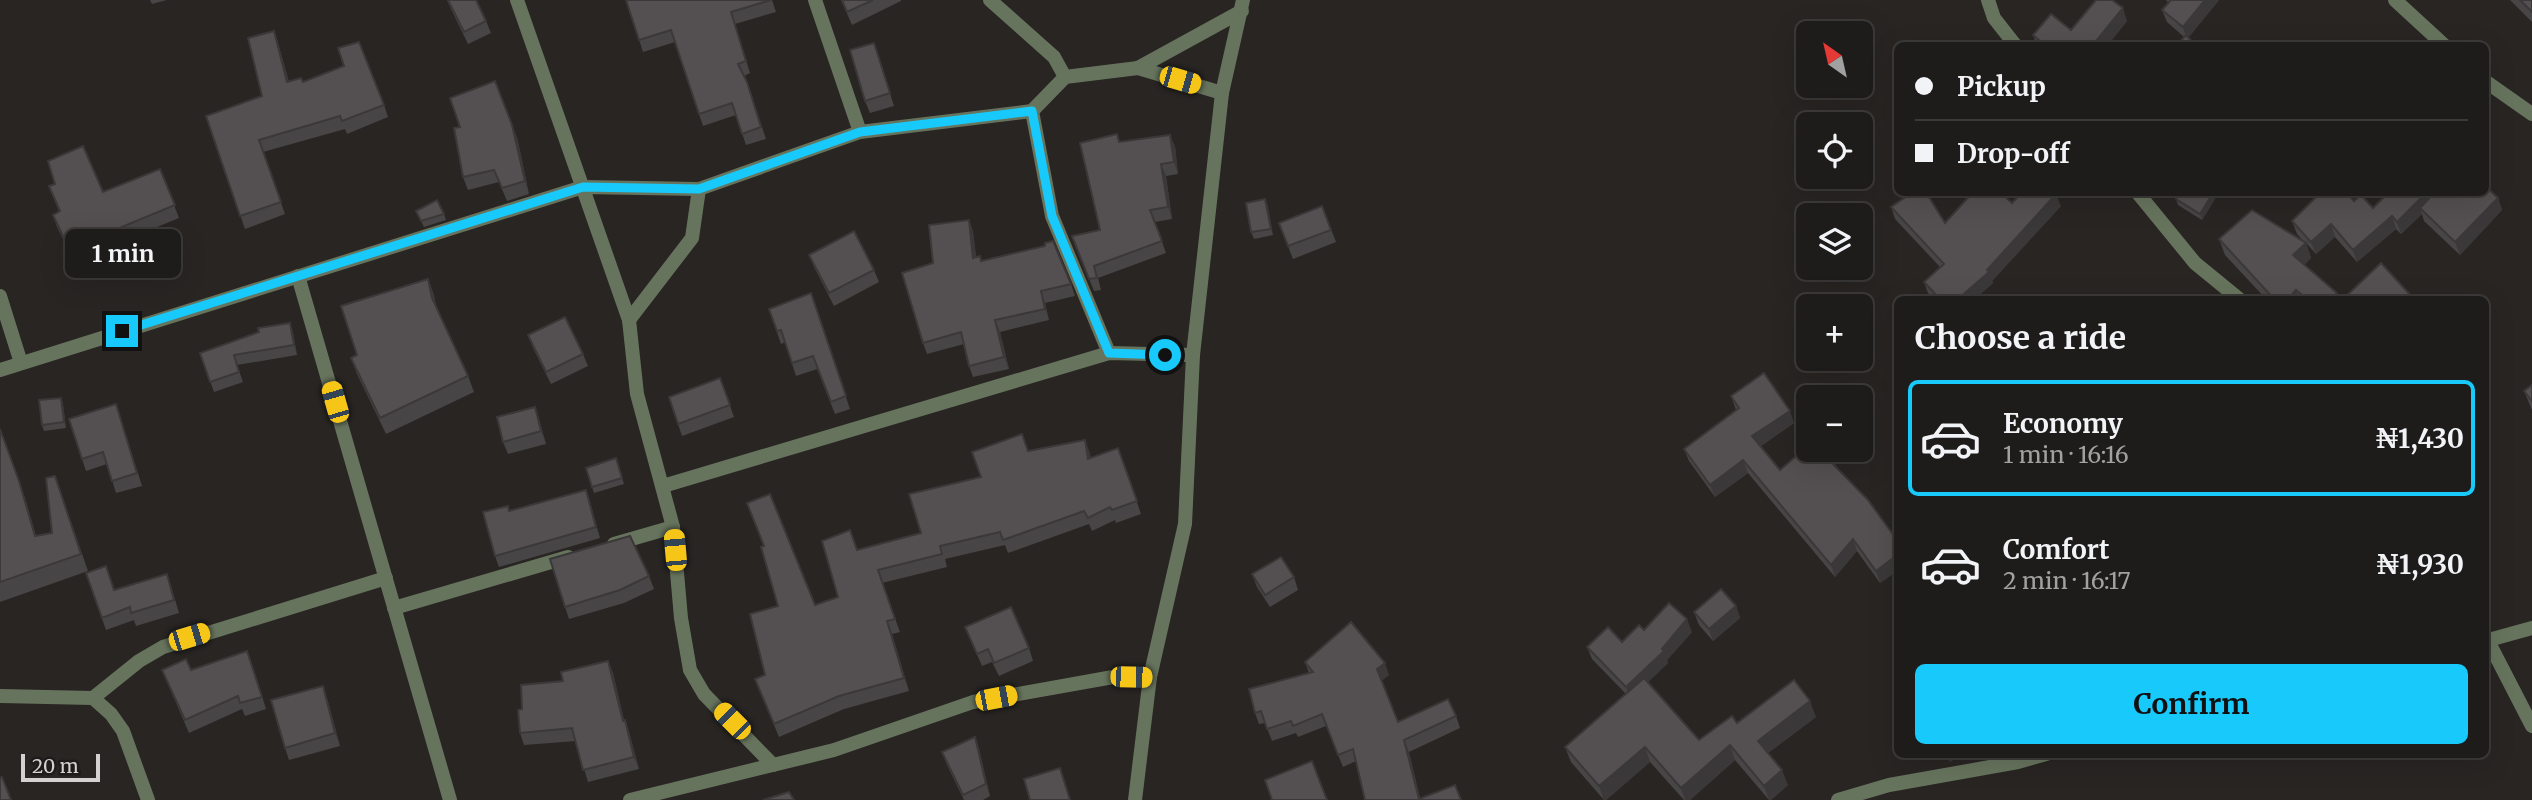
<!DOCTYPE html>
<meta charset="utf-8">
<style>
body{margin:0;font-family:Merriweather,serif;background:#2b2927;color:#f1f3f6;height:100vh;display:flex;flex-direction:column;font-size:26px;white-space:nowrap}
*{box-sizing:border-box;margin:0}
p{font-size:23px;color:#a1a1a2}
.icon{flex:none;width:38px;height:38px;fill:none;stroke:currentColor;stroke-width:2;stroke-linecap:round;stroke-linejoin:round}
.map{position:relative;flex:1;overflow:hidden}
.drawer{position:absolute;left:1894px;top:296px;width:595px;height:462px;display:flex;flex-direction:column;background:#1e1c1a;border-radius:10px;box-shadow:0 7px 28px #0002,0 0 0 2px #3c3a39}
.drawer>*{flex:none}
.top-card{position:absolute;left:1894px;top:42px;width:595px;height:154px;border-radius:10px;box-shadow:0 7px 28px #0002,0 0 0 2px #3c3a39;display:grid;align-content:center;height:154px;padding:0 21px;background:#1e1c1a}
.needle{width:46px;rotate:326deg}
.fabs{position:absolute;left:1796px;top:21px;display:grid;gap:14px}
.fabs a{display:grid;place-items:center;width:77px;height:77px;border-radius:10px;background:#1e1c1a;box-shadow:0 7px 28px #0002,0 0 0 2px #3c3a39;font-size:35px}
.scale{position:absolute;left:21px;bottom:18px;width:79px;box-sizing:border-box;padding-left:7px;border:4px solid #d4d2d1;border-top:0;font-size:19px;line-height:24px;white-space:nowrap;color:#d4d2d1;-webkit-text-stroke:5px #1f1b1a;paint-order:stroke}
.end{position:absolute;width:32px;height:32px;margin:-16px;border:9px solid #18cafc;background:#111;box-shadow:0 0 0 4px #111}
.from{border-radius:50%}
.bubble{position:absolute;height:49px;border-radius:10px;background:#1e1c1a;box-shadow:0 7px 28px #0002,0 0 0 2px #3c3a39;font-size:23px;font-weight:700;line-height:49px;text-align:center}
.car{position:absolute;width:21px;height:42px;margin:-21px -10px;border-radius:9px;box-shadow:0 0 5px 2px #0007;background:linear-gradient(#f5c518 24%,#345 0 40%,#f5c518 0 76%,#345 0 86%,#f5c518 0)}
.top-card b{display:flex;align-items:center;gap:24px;height:66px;font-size:26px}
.top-card b+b{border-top:2px solid #3c3a39}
.top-card i{width:18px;height:18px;background:#f1f3f6}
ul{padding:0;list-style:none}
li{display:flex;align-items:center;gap:21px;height:116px;margin:0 14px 10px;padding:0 7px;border:4px solid transparent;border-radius:10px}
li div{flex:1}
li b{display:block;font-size:26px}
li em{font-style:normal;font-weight:700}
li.active{border-color:#18cafc}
li>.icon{width:63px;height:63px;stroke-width:1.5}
h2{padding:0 21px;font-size:32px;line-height:84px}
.cta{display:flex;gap:14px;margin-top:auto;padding:14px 21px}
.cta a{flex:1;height:80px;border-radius:10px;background:#18cafc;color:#111;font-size:28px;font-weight:700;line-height:80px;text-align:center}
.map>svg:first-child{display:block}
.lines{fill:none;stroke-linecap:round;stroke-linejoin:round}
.minor{stroke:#67745d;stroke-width:14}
.wall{fill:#484547}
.shaded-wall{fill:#3b3839}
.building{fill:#545052;stroke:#3b3839;stroke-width:2}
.route{stroke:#18cafc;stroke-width:9}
</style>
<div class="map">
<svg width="2532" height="800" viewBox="0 0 2532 800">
<rect width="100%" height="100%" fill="#282523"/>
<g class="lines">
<g class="minor">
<polyline points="517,0 629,320 637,394 673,527 681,618 690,670 704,694 773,765"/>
<polyline points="815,0 860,132"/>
<polyline points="990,0 1054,57 1065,77"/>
<polyline points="1988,0 1994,18 2016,46"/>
<polyline points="2395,0 2445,46"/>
<polyline points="1138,68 1242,11"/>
<polyline points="2485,81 2532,114"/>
<polyline points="1032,111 1052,216 1109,353"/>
<polyline points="2137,192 2195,263 2239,299"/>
<polyline points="298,276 450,800"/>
<polyline points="0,296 21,363"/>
<polyline points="629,320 692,238 699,189"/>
<polyline points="0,370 583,187 699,189 860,132 1032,111 1065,77 1138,68 1222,93"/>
<polyline points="663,486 1109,353 1193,355"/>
<polyline points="614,544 673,527"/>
<polyline points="394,608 568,557"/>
<polyline points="2485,635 2532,726"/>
<polyline points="2485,641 2532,628"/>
<polyline points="0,696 93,698 111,714 123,731 148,800"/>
<polyline points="93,698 139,661 163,647 386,578"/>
<polyline points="630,800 834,750 973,702 1113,677 1150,677"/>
<polyline points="1135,800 1150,677 1185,524 1193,355 1222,93 1243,0"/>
<polyline points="1838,800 1889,785 2018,762 2046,754"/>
</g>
</g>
<g class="wall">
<polygon points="150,0 167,0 152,4"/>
<polygon points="447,0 486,21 491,33 468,44 451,9"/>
<polygon points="626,0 772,0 776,12 735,24 750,73 744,76 751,94 766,139 746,145 736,115 703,126 675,42 643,52"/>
<polygon points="841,0 901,0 901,1 852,25"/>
<polygon points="2166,0 2219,0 2188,38 2184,37 2167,22 2162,10 2169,3"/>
<polygon points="2510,0 2532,0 2532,22"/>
<polygon points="2127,21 2107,46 2037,46 2033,35 2071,30"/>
<polygon points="274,31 278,43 289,82 303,82 384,105 388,117 347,134 345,129 263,152 285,214 245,229 206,116 262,96"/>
<polygon points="878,55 894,106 870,113 865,101"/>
<polygon points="1117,134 1120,142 1175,146 1178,174 1166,176 1172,219 1155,222 1166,253 1098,278 1101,290 1094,291 1072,236 1100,230"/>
<polygon points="517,137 529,194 507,201 499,182 468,190 463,177"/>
<polygon points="160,169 179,218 74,261 57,227 53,215 59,212 49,186 103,192"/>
<polygon points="2427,192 2429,199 2498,198 2502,210 2460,255 2424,221 2422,214 2401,234 2396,229 2357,262 2335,237 2316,254 2306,243 2311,258 2304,265 2339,299 2266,299 2225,255 2219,239 2305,243 2297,234 2292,221 2354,201 2373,208"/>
<polygon points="1265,199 1273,235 1254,239 1251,232"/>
<polygon points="2176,199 2215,199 2202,220 2178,205"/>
<polygon points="2012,203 2061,206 1992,281 1993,283 1975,299 1934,299 1928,293 1924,282 1940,267 1895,219 1891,207 1945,223"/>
<polygon points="1322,206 1336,242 1293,259 1279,223"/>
<polygon points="416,211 444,214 446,220 424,227"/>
<polygon points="969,220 973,232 976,257 980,256 981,261 1071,284 1075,296 1045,303 1049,320 1000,332 1009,369 973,377 969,366 964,344 927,354 923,343 933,263"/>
<polygon points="809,255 874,270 879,282 834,306 814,267"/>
<polygon points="428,279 434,295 436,308 468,376 474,392 386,434 357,374 351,358 357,355"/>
<polygon points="811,293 850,409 835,414 817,369 796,376 785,342 781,344 769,309"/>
<polygon points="293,333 297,355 237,365 243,382 214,392 200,353"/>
<polygon points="528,335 583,354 588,366 551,384 533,348"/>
<polygon points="720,378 734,417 682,436 669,397"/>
<polygon points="2532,385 2532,410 2524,391"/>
<polygon points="1731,396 1794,423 1761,446 1780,470 1837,469 1897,540 1897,571 1880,583 1857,551 1835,577 1748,473 1715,497 1689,461 1684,449 1736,410"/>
<polygon points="61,398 63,404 66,428 44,431 42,425"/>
<polygon points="120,417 142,486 116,493 107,464 86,471 82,459"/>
<polygon points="539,419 546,444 508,454 503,442"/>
<polygon points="0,429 25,498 36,536 52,533 55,476 88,571 0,602"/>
<polygon points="1118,448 1141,514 1116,523 1115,520 1092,531 1089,524 1008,553 1005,545 945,559 947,567 882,583 900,632 892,634 909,691 844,709 779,737 755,679 765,675 778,606 764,547 815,605 838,597 857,550 921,533 981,477 1029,451 1090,453 1090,458"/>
<polygon points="616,458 624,484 594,493 586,468"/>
<polygon points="590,502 600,538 499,567 495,556 509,511"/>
<polygon points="86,573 114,590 171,586 179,613 136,626 134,620 106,630"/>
<polygon points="1252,574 1294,577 1298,590 1270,607 1257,587"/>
<polygon points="649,576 654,589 624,603 569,619 565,607"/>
<polygon points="1736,606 1740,618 1713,641 1699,625 1694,612"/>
<polygon points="965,627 1029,648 1033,661 999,676 992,662 982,666"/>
<polygon points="1692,632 1667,660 1668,663 1648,682 1699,740 1737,723 1816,717 1768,753 1788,785 1771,800 1769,800 1735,760 1690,800 1684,800 1650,762 1606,800 1604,800 1571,762 1565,747 1626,694 1592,659 1587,647"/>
<polygon points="608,661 613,673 624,720 629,732 639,769 588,782 576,741 524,745 520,733 522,709 563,681"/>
<polygon points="1305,662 1389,675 1381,681 1398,722 1456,716 1460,728 1409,752 1420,798 1461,800 1365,800 1356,761 1343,767 1326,726 1298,737 1296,733 1272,741 1265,723 1259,724 1255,713 1309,673"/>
<polygon points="252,664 266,709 245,716 242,709 189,733 162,670 191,670"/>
<polygon points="327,698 340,746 289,760 285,748"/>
<polygon points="975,737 979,749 990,796 983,800 964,800 947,765 942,752"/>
</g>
<g class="shaded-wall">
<polygon points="2205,0 2219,0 2187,39 2183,27"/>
<polygon points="2123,8 2127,21 2107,46 2092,46"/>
<polygon points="274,31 278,43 292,94 287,82"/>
<polygon points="512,125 517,137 529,194 525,181"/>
<polygon points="1170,135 1175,146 1178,174 1174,162"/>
<polygon points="1161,164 1166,176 1172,219 1168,207"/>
<polygon points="2427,192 2431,205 2420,208 2422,214 2401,234 2397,222"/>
<polygon points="2213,193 2215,199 2202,220 2200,214"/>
<polygon points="2056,194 2061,206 1992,281 1993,283 1975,299 1958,299 1987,270"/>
<polygon points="2498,198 2502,210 2460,255 2455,242"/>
<polygon points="1265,199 1268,206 1273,235 1271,229"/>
<polygon points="2392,216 2396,229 2357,262 2353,250"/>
<polygon points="969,220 973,232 978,270 973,258"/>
<polygon points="2331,224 2335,237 2316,254 2311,242"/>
<polygon points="2306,243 2311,258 2298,270 2293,255"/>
<polygon points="428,279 434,295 438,314 432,298"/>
<polygon points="2296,290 2299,299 2288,299"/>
<polygon points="1041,291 1045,303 1049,320 1045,309"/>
<polygon points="2337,293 2339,299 2331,299"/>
<polygon points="995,320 1000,332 1009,369 1004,357"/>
<polygon points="290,323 293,333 297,355 294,345"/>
<polygon points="61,398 63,404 66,428 64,422"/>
<polygon points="535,407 539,419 546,444 541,431"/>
<polygon points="1790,411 1794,423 1757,449 1752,436"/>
<polygon points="1085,440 1090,453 1093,472 1088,459"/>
<polygon points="1833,456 1837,468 1829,460"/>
<polygon points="1743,460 1748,473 1715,497 1710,485"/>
<polygon points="19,481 25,498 41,554 35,536"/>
<polygon points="586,490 590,502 600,538 596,527"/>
<polygon points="1853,539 1857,551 1835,577 1831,565"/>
<polygon points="1897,555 1897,571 1880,583 1876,571"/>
<polygon points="1736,606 1740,618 1713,641 1709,629"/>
<polygon points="1687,619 1692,632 1667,660 1668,663 1630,699 1626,687"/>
<polygon points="887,621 892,634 909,691 904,678"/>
<polygon points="608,661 613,673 627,733 623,721"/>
<polygon points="1385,663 1389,675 1381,681 1377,669"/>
<polygon points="323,686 327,698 340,746 335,733"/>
<polygon points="1810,701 1816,717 1764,756 1758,741"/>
<polygon points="625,720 629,732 639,769 634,757"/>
<polygon points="975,737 979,749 990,796 986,784"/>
<polygon points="1404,740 1409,752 1420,800 1419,800"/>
<polygon points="1730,745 1735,760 1690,800 1685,800 1681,788"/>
<polygon points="1645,747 1650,762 1606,800 1604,800 1599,786"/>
<polygon points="1947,754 1962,754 1950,762"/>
<polygon points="1782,770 1788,785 1771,800 1769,800 1764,786"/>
</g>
<g class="building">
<polygon points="448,0 476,0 486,21 464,32"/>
<polygon points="626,0 771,0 731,12 746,61 738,64 747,82 761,127 742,134 732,103 699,114 671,30 639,40"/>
<polygon points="842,0 873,0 847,12"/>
<polygon points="2096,0 2112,0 2123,8 2092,46 2046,46 2033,35 2051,14 2071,30"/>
<polygon points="2171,0 2205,0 2183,27 2162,10"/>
<polygon points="2520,0 2532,0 2532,12"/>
<polygon points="274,31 287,82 301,78 303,82 344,66 338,48 359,42 384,105 342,121 340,116 259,140 281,202 240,216 206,116 262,96 248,38"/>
<polygon points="2186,35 2196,46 2176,46"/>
<polygon points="874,43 890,93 865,101 850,50"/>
<polygon points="495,81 512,125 525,181 502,188 494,170 463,177 454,128 460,127 450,98"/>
<polygon points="1117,134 1119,142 1170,135 1174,162 1161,164 1168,207 1150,210 1162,241 1094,266 1097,278 1089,279 1072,236 1100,230 1080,143"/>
<polygon points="83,146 103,192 160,169 175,205 69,249 53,215 60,211 49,186 55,184 48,161"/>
<polygon points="2485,186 2498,198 2455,242 2420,208 2435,192 2485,192"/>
<polygon points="1913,192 1926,192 1945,223 1973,192 2000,192 2012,203 2022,192 2054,192 2056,194 1987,270 1989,272 1958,299 1940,299 1924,282 1944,264 1891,207"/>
<polygon points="2180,192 2212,192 2213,193 2200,214 2176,199"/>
<polygon points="2321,192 2346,192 2354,201 2361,195 2373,208 2389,192 2427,192 2397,222 2392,216 2353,250 2331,224 2311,242 2292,221"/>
<polygon points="1265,199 1271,229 1251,232 1246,203"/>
<polygon points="437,200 444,214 421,221 416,211"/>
<polygon points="1322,206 1331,230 1288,246 1279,223"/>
<polygon points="2252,210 2306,243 2293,255 2337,293 2331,299 2307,299 2296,290 2288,299 2274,299 2219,239"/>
<polygon points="969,220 973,258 980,256 981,261 1045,246 1045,243 1053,241 1071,284 1041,291 1045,309 995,320 1004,357 969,366 961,332 923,343 902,273 933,263 929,225"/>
<polygon points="854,231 874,270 829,293 809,255"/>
<polygon points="2381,263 2413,298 2412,299 2343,299"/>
<polygon points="428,279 432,298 468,376 380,418 351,358 357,355 341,306"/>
<polygon points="811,293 846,396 831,402 813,356 792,363 781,330 777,331 769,309"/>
<polygon points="565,317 583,354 546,372 528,335"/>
<polygon points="290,323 294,345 234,355 239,372 210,382 200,353 259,332 258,328"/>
<polygon points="1764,373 1790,411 1752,436 1780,470 1808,446 1808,450 1828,450 1833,456 1829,460 1868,500 1897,540 1897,555 1876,571 1853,539 1831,565 1743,460 1710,485 1684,449 1739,408 1731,396"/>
<polygon points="720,378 730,405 678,424 669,397"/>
<polygon points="2532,385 2532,401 2524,391"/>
<polygon points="61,398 64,422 42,425 39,400"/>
<polygon points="116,404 137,473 112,481 103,452 82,459 69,419"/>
<polygon points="535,407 541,431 503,442 497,417"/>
<polygon points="0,429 19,481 35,536 52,533 46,478 55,476 81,554 0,582"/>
<polygon points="1022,434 1028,451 1085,440 1088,459 1118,448 1137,501 1112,510 1110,507 1088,518 1084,511 1003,540 1000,532 940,546 942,554 878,570 895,619 887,621 904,678 839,696 774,724 755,679 765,675 750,614 778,606 761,547 764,546 747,503 770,494 815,605 838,597 822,541 850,530 857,550 921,533 909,494 981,477 972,452"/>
<polygon points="616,458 622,478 592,487 586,468"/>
<polygon points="586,490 596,527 495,556 483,512 508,506 509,511"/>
<polygon points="630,536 649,576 620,590 565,607 550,559"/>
<polygon points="1281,557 1294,577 1265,595 1252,574"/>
<polygon points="106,566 114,590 167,574 174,600 131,613 130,607 102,618 86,573"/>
<polygon points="1721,589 1736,606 1709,629 1694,612"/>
<polygon points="1669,603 1687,619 1662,649 1664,651 1626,687 1587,647 1608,627 1622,642 1639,625 1644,630"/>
<polygon points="1011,607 1029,648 994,663 988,649 977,654 965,627"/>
<polygon points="1351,622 1385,663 1377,669 1398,722 1448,699 1456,716 1404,740 1419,799 1455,785 1461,800 1365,800 1353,749 1338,755 1322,714 1293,726 1291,721 1267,729 1261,711 1255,713 1249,689 1313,672 1305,662"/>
<polygon points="247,651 262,697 240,703 238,696 185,720 162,670 186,659 191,670"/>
<polygon points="608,661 623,721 625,720 634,757 583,770 572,728 520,733 518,710 522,709 521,685 563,681 561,672"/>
<polygon points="1644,678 1699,740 1732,716 1737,723 1794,680 1810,701 1758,741 1782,770 1764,786 1730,745 1681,788 1645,747 1599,786 1565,747"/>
<polygon points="323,686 335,733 285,748 271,700"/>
<polygon points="975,737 986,784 963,795 942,752"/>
<polygon points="1312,761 1327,800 1272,800 1265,780"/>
<polygon points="1060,768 1070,800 1030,800 1024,779"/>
<polygon points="2,777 11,800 0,800 0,778"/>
<polygon points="789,792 794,800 763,800"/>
</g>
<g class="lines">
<polyline class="route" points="122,331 583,187 699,189 860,132 1032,111 1052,216 1109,353 1165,355"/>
</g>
</svg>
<div class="fabs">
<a><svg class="needle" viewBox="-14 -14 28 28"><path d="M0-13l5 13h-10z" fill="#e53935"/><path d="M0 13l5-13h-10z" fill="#a1a1a2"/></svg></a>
<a><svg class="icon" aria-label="locate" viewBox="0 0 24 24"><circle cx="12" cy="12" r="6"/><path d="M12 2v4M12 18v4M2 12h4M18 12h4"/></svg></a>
<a><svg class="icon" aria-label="layers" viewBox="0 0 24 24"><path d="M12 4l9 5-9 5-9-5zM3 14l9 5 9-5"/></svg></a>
<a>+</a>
<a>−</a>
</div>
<div class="scale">20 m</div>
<i class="end from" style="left:1165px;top:355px"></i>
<i class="end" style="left:122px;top:331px"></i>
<div class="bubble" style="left:65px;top:229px;width:116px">1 min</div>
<i class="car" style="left:1180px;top:80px;rotate:106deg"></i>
<i class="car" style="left:335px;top:402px;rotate:344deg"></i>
<i class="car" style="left:675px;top:550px;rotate:355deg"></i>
<i class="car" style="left:189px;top:637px;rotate:73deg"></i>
<i class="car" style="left:1131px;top:677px;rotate:91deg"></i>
<i class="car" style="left:996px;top:698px;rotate:79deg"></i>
<i class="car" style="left:732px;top:721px;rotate:315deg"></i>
<div class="top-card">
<b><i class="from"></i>Pickup</b>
<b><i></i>Drop-off</b>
</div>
<section class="drawer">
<h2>Choose a ride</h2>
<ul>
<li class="active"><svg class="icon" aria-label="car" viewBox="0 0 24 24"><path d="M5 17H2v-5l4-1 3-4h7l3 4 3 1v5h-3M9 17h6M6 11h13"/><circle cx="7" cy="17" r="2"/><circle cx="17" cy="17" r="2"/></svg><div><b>Economy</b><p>1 min · 16:16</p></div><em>₦1,430</em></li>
<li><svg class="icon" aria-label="car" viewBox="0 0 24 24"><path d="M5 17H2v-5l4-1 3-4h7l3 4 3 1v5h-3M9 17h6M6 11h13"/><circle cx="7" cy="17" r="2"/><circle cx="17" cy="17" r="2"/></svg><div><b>Comfort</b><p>2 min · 16:17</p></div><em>₦1,930</em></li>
</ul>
<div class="cta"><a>Confirm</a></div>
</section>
</div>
